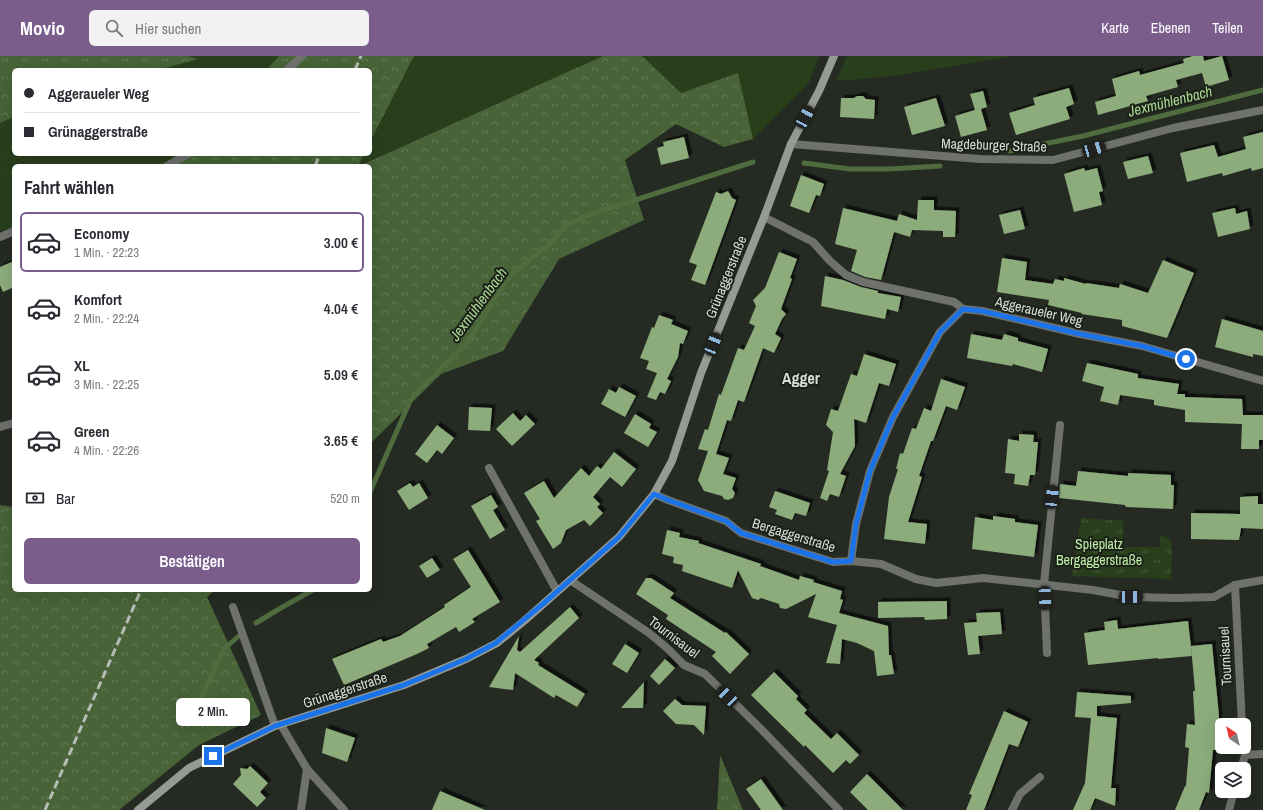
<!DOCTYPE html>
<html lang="de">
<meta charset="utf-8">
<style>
body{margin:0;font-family:"Archivo Narrow",sans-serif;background:#f2f2f3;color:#2b2b33;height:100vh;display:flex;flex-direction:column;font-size:15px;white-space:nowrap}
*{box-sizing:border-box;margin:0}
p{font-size:13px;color:#7c7c81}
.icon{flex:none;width:22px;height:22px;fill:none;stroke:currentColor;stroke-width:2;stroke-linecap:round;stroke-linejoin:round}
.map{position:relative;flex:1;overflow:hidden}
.sheet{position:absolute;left:12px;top:108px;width:360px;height:428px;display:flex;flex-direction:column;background:#fff;border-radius:6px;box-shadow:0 4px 16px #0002}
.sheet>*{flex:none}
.hud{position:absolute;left:12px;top:12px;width:360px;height:88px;border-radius:6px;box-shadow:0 4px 16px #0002;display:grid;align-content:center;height:88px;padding:0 12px;background:#fff}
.needle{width:26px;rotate:325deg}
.buttons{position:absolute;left:1215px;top:662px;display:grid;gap:8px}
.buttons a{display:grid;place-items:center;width:36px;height:36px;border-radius:6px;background:#fff;box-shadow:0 4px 16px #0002;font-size:20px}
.end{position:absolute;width:18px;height:18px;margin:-9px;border:5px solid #1a73e8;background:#fff;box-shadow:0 0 0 2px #fff}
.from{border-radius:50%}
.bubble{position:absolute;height:28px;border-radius:6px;background:#fff;box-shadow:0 4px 16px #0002;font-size:13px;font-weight:600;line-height:28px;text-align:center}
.car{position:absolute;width:12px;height:24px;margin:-12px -6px;border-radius:5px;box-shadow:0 0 3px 1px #0007;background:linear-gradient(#222 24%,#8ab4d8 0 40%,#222 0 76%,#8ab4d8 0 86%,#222 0)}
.hud b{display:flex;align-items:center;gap:14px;height:38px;font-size:15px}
.hud b+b{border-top:1px solid #e1e1e2}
.hud i{width:10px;height:10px;background:#2b2b33}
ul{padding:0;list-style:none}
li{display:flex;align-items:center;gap:12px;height:60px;margin:0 8px 6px;padding:0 4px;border:2px solid transparent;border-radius:6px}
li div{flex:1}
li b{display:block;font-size:15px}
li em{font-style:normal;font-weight:600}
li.current{border-color:#7a5d8b}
li>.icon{width:36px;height:36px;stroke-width:1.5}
h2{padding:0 12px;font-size:18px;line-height:48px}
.pay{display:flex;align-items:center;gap:10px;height:44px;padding:0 12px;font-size:15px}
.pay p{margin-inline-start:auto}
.action{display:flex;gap:8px;margin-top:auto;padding:8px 12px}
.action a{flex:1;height:46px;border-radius:6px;background:#7a5d8b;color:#fff;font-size:16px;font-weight:600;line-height:46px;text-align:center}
header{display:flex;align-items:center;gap:24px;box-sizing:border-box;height:56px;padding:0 20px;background:#7a5d8b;color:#fff}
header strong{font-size:19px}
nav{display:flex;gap:22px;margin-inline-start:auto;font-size:14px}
.search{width:280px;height:36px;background:#f2f2f3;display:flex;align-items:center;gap:10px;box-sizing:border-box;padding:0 14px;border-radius:6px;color:#7c7c81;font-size:15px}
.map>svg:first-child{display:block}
.grass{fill:#293f1c}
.forest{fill:url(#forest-crowns)}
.park{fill:url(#park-tufts)}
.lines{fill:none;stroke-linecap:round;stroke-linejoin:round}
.stream{stroke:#4f6c3f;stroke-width:5}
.building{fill:#8cac7c;filter:url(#shadow)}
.lane{stroke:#6e716c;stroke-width:8}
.street{stroke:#6e716c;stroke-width:8}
.secondary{stroke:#959a92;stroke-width:8}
.rail{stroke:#b7bcb5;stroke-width:3;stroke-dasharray:8 4;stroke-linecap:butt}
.route{stroke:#1a73e8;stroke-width:5}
.labels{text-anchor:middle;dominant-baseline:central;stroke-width:4;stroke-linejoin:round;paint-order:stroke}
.street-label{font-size:14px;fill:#d9ddd7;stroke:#1b2118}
.park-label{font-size:14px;fill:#c0efa8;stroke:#1b2118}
.water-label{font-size:15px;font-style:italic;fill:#aad893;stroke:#1b2118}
.quarter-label{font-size:16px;font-weight:bold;fill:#d9ddd7;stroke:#1b2118}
</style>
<header>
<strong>Movio</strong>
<div class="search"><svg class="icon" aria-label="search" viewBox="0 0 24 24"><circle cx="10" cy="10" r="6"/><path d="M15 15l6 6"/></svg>Hier suchen</div>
<nav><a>Karte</a><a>Ebenen</a><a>Teilen</a></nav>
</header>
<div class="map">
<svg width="1263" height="754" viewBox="0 0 1263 754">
<defs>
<pattern id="forest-crowns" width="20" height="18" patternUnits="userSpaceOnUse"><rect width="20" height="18" fill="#476337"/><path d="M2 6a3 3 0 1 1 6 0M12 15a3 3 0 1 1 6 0" fill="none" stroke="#617953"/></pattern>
<pattern id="park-tufts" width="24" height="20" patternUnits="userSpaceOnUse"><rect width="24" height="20" fill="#293f1c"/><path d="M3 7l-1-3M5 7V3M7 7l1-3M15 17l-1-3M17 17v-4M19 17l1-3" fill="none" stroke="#475a3c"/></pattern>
<filter id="shadow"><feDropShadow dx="3.5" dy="-3.5" stdDeviation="0" flood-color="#0009"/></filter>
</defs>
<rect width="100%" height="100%" fill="#252b22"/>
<g class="grass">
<polygon points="188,0 279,0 266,14 158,14 197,3"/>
<polygon points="414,0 603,0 358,110 364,98 370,98 370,86"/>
<polygon points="642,0 819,0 809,27 753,83 738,17 681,37"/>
<polygon points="847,0 1013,0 894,20 836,25"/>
<polygon points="14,61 14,98 186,98 175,110 14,110 14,173 0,175 0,67"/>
</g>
<g class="forest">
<polygon points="0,0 188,0 198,3 158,14 14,14 14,61 0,67"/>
<polygon points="279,0 414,0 370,86 370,14 266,14"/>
<polygon points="603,0 642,0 681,37 738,17 753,83 724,91 676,68 625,104 644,164 559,203 503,295 441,318 370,388 370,110 359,110"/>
<polygon points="186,98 364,98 358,110 175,110"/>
<polygon points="0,449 14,451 14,534 215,534 207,541 261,659 199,689 119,754 0,754"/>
<polygon points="720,699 743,754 717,754"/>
</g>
<polygon class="park" points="1081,462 1123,465 1123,491 1160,491 1160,479 1168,482 1172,487 1171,523 1072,520"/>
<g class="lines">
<g class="stream">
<polyline points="1009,95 1083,80 1263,34"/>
<polyline points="804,107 850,113 890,113 940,110"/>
<polyline points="370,436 411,343 469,284 509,220 549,189 567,168 592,158 753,106"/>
<polyline points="256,567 279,553 313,534"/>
<polyline points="196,653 224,593 241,578"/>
</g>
</g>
<g class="building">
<polygon points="1193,0 1203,0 1204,5 1222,0 1229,24 1206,31 1202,17 1176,24 1178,31 1146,40 1148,45 1098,59 1095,46 1116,40 1112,23 1139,15 1140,19 1184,7 1183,3"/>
<polygon points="1069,32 1074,48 1066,51 1070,63 1016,79 1009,57 1035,49 1033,42"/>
<polygon points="983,35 987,51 981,53 987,74 961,81 955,60 978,53 975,54 970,38"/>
<polygon points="857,40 863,40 866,43 875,44 874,63 840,61 841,42 854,42"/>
<polygon points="936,42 945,70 912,79 904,51"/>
<polygon points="1263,76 1263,112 1252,115 1251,112 1223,120 1222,117 1187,126 1180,97 1214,89 1218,101 1246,93 1243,81"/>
<polygon points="684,81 689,102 661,109 657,92 664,90 663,86"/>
<polygon points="1148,100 1153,117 1128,123 1123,106"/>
<polygon points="1084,112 1085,115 1097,112 1103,135 1099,136 1102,149 1074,156 1064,118"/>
<polygon points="801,119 824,128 820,140 816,139 809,157 790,150"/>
<polygon points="728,135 732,142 736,144 705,229 691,224 697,209 689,206 716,136 721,138"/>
<polygon points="918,144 934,144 934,154 956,155 955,181 943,181 943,175 912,174 910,181 894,176 881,224 865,221 851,215 857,194 835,188 843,152 897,165 899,158 917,164"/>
<polygon points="1235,152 1236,158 1247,155 1250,173 1218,181 1212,157"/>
<polygon points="1020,154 1025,173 1004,178 999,159"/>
<polygon points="779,196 797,203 790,222 792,223 781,253 786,258 782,263 775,278 781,282 774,297 763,292 744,346 738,344 731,365 727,364 716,398 729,402 723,418 736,422 732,433 735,437 733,442 728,444 724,443 722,440 704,435 698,424 708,395 698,393 705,373 708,374 719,338 721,339 738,292 744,294 755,270 749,267 756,250 753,244 765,232"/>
<polygon points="1002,202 1027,206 1025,224 1053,228 1055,223 1064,225 1064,222 1086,228 1086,227 1119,232 1120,228 1148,237 1163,204 1194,217 1167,282 1122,270 1122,264 1081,258 1082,257 1048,249 1049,244 997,236"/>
<polygon points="14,205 14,231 3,236 0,229 0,211"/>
<polygon points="825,220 843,224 861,231 878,235 878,237 901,241 898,256 887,253 885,263 821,250"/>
<polygon points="659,259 673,264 671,268 688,275 683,288 680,287 678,301 667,323 671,325 665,338 660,336 656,344 647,341 657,317 646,313 649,305 640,302 652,271 654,272"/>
<polygon points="1222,263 1263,275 1263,300 1253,298 1253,301 1215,291"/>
<polygon points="971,278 1002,284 1004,278 1018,282 1018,285 1048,293 1042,316 1013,308 1012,310 967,302"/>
<polygon points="864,298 896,308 889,330 879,327 866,367 854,363 855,390 840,418 846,420 839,441 830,438 827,445 820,442 829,415 827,414 833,376 826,369 831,353 838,355 851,318 857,320"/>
<polygon points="1087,307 1138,318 1138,322 1179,328 1177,338 1185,338 1185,341 1242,343 1243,359 1263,359 1263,384 1259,384 1259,393 1241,393 1242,368 1185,366 1185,354 1154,349 1154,344 1120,339 1118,349 1100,345 1104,331 1082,325"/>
<polygon points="941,323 965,331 957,354 946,350 933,385 931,385 919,420 922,421 908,466 927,468 925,488 884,483 889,441 898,413 896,413 900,397 903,398 912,372 916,373 924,352 931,355"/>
<polygon points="619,331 636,340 625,361 601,348 609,333 616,337"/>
<polygon points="469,351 492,352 490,375 468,374"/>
<polygon points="513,357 520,365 526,359 535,368 512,390 496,373"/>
<polygon points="635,358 651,368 649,372 657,376 648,391 624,377"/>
<polygon points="437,369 454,382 442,398 437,394 427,407 415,398"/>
<polygon points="1019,378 1034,379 1033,386 1038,386 1035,419 1030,419 1028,430 1014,428 1015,418 1005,417 1008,383 1019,385"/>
<polygon points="614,396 636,413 622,431 610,421 593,441 600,448 597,451 603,457 590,470 584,464 566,474 561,487 553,493 536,465 540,463 524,437 544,425 554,442 581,412 589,420 597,410 601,413"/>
<polygon points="1078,415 1128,420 1128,417 1171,419 1171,429 1174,429 1173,453 1126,451 1125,449 1059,442 1060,428 1076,430"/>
<polygon points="410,427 413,431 419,427 428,442 409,454 397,435"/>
<polygon points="775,435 810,447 806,460 795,457 792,464 775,458 777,454 769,451"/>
<polygon points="491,439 498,451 493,454 505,474 490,483 471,450"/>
<polygon points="1258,440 1258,448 1263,448 1263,473 1241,472 1239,484 1191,483 1191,457 1240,458 1240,441"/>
<polygon points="993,460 1015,463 1015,466 1038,469 1034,501 972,493 975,461 993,464"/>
<polygon points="667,474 680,477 679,481 699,485 698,487 761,508 760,510 799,524 800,520 814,524 813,526 842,535 840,543 843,544 839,557 888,570 889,599 891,599 894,618 877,620 874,595 857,587 842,583 840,608 826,607 837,569 808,561 816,538 786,553 780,552 779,548 761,542 758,544 752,542 738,514 732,532 682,515 683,509 673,507 674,501 662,498"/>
<polygon points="468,494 500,546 472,563 475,566 459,576 456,571 427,588 429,592 417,598 344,629 332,603 381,583 383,586 400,580 445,551 444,549 471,531 453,503"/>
<polygon points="432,502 440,514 427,522 419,510"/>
<polygon points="646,522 651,522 674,537 670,542 725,577 726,576 749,598 730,618 712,600 716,596 666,563 668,559 636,538"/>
<polygon points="947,545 947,563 925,564 924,561 878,562 878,546"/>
<polygon points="570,551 579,562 534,604 539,607 538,609 585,638 577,651 556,639 554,642 515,617 513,634 489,631 519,580 517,594 520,596"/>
<polygon points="1000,556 1002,578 978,580 980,598 968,599 964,567 977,566 976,557"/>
<polygon points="1117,564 1118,573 1188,565 1192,600 1158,603 1158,602 1088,609 1084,577 1105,574 1104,566"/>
<polygon points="625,588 639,597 627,617 612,608"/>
<polygon points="1212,588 1219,660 1216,694 1213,694 1209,737 1206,736 1199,754 1175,754 1185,730 1186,730 1189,692 1185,691 1187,668 1195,669 1193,635 1195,635 1191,590"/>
<polygon points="665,603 675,612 659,629 650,620"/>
<polygon points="774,616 798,640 796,643 807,654 804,657 831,683 837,677 859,699 850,708 846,704 833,717 805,689 804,691 751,639"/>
<polygon points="644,626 643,652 621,652"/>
<polygon points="1077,636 1131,640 1131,647 1097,650 1097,660 1117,662 1111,732 1116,732 1115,750 1095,742 1090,754 1073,754 1085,727 1091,662 1075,661"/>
<polygon points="675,643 682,649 706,650 704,679 694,669 676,668 663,655"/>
<polygon points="1004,655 1028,666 1018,691 1009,688 984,754 966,754 972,739 969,738"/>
<polygon points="326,672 355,682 347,706 322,697"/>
<polygon points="250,710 268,727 260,736 266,742 257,751 233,728 241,719 240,712 247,713"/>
<polygon points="867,718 903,754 868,754 850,736"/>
<polygon points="761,723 783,754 761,754 746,733"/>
<polygon points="440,735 485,754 432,754"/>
</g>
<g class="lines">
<g class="lane">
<polyline points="0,371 14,367"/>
<polyline points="233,551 275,670"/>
<polyline points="1047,597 1044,528 1060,369"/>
<polyline points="301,754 307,713"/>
</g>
<g class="street">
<polyline points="287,14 302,0"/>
<polyline points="791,88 980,103 1053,104 1173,72 1263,54"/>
<polyline points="167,110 188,98"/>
<polyline points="764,161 813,186 830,205 846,219 863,226 954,246 963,253"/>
<polyline points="0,181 14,175"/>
<polyline points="489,412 557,535"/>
<polyline points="654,438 668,444 726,465 741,477 833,506 851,505 881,508 916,523 936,527 983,522 1093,534 1131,541 1177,542 1214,541 1235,529 1263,524"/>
<polyline points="851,505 856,468 870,415 893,361 940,276 963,253 982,255 1080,278 1142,290 1263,325"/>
<polyline points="570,524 649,577 667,592 684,609 705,618 761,673 839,754"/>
<polyline points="1235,529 1242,669"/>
<polyline points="281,669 307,713 344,754"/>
<polyline points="1245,699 1263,698"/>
<polyline points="1241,713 1245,699 1244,687"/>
<polyline points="1012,754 1020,738 1040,721"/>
<polyline points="1229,754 1234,735"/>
</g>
<polyline class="secondary" points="138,754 189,712 275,670 404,629 466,603 497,587 524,565 619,481 654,438 672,405 701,317 764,161 791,88 819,35 834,0"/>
<g class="rail">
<polyline points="355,14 361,0"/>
<polyline points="315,110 320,98"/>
<polyline points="45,754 141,534"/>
</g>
</g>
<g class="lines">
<polyline class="route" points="213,700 275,670 404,629 466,603 496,587 544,547 619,481 654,438 668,444 726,465 741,477 833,506 851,505 856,468 870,415 893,361 940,276 963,253 982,255 1080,278 1142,290 1186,303"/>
</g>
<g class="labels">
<g class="street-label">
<text transform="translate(994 89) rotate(2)">Magdeburger Straße</text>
<text transform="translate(726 221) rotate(-68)">Grünaggerstraße</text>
<text transform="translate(1039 255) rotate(13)">Aggeraueler Weg</text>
<text transform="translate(794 479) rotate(17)">Bergaggerstraße</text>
<text transform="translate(674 581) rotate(37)">Tournisauel</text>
<text transform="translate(1225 600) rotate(-93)">Tournisauel</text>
<text transform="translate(345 634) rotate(-18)">Grünaggerstraße</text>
</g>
<g class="park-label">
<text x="1099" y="488">Spieplatz<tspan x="1099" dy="16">Bergaggerstraße</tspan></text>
</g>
<g class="water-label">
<text transform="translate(1170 45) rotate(-14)">Jexmühlenbach</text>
<text transform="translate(478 248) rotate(-54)">Jexmühlenbach</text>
</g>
<g class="quarter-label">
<text x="801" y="322">Agger</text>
</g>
</g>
</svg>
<div class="buttons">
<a><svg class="needle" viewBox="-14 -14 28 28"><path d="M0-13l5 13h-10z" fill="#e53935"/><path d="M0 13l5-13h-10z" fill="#7c7c81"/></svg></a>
<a><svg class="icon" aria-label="layers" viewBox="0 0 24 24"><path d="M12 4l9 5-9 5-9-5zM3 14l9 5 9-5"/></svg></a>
</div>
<i class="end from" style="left:1186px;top:303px"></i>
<i class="end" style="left:213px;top:700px"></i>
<div class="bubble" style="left:176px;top:642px;width:74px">2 Min.</div>
<i class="car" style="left:805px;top:61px;rotate:28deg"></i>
<i class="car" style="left:1094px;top:93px;rotate:74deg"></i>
<i class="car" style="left:713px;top:288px;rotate:22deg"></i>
<i class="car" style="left:1052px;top:441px;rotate:6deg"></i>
<i class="car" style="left:1131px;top:541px;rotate:90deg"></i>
<i class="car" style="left:1045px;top:542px;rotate:178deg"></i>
<i class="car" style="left:727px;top:640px;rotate:314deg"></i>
<div class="hud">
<b><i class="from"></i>Aggeraueler Weg</b>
<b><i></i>Grünaggerstraße</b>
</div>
<section class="sheet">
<h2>Fahrt wählen</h2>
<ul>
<li class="current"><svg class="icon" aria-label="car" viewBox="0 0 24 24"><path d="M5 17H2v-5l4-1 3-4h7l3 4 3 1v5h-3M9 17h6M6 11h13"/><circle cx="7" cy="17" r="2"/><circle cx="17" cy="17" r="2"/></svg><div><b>Economy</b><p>1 Min. · 22:23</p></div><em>3.00 €</em></li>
<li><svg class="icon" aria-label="car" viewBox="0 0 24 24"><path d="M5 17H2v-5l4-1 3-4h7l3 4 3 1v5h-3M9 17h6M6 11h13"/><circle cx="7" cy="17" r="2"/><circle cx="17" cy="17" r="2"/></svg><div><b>Komfort</b><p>2 Min. · 22:24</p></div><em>4.04 €</em></li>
<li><svg class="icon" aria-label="car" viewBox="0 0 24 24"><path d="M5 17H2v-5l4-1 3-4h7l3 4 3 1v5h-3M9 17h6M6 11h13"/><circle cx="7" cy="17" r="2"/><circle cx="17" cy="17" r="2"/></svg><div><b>XL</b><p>3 Min. · 22:25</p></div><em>5.09 €</em></li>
<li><svg class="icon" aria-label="car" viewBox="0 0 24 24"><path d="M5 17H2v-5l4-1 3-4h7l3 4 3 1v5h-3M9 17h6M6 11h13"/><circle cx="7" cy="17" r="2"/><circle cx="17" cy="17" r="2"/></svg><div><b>Green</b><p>4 Min. · 22:26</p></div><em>3.65 €</em></li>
</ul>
<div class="pay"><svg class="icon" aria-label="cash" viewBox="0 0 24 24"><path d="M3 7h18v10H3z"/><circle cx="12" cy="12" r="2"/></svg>Bar<p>520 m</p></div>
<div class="action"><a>Bestätigen</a></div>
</section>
</div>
